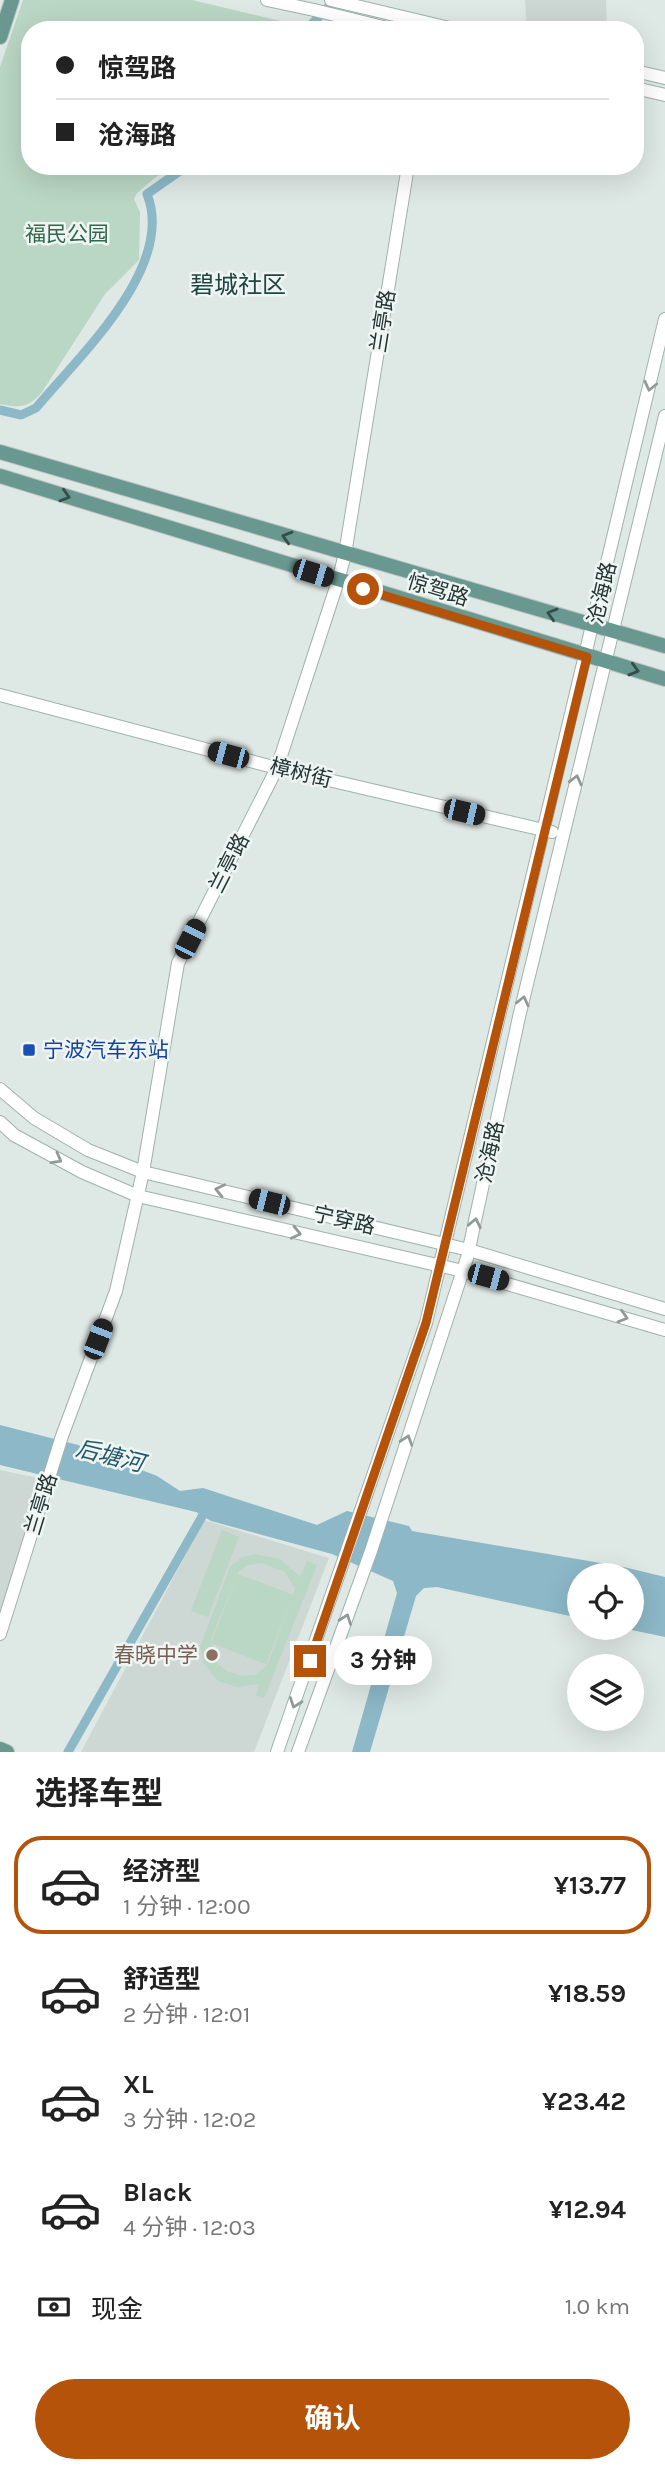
<!DOCTYPE html>
<html lang="zh">
<meta charset="utf-8">
<style>
body{margin:0;font-family:Karla,"Noto Sans SC",sans-serif;background:#f2f2f2;color:#222;height:100vh;display:flex;flex-direction:column;font-size:26px;white-space:nowrap}
*{box-sizing:border-box;margin:0}
p{font-size:23px;color:#767676}
.icon{flex:none;width:38px;height:38px;fill:none;stroke:currentColor;stroke-width:2;stroke-linecap:round;stroke-linejoin:round}
.map{position:relative;height:1752px;overflow:hidden}
.panel{display:flex;flex-direction:column;background:#fff;flex:1}
.panel>*{flex:none}
.guide{position:absolute;left:21px;top:21px;width:623px;height:154px;border-radius:28px;box-shadow:0 7px 28px #0002;display:grid;align-content:center;height:154px;padding:0 35px;background:#fff}
.tools{position:absolute;left:567px;top:1563px;display:grid;gap:14px}
.tools a{display:grid;place-items:center;width:77px;height:77px;border-radius:50%;background:#fff;box-shadow:0 7px 28px #0002;font-size:35px}
.end{position:absolute;width:32px;height:32px;margin:-16px;border:9px solid #b45309;background:#fff;box-shadow:0 0 0 4px #fff}
.from{border-radius:50%}
.bubble{position:absolute;height:49px;border-radius:24px;background:#fff;box-shadow:0 7px 28px #0002;font-size:23px;font-weight:700;line-height:49px;text-align:center}
.car{position:absolute;width:21px;height:42px;margin:-21px -10px;border-radius:9px;box-shadow:0 0 5px 2px #0007;background:linear-gradient(#222 24%,#8ab4d8 0 40%,#222 0 76%,#8ab4d8 0 86%,#222 0)}
.guide b{display:flex;align-items:center;gap:24px;height:66px;font-size:26px}
.guide b+b{border-top:2px solid #e0e0e0}
.guide i{width:18px;height:18px;background:#222}
ul{padding:0;list-style:none}
li{display:flex;align-items:center;gap:21px;height:98px;margin:0 14px 10px;padding:0 21px;border:4px solid transparent;border-radius:28px}
li div{flex:1}
li b{display:block;font-size:26px}
li em{font-style:normal;font-weight:700}
li.selected{border-color:#b45309}
li>.icon{width:63px;height:63px;stroke-width:1.5}
h2{padding:0 35px;font-size:32px;line-height:84px}
.pay{display:flex;align-items:center;gap:18px;height:77px;padding:0 35px;font-size:26px}
.pay p{margin-inline-start:auto}
.button{display:flex;gap:14px;margin-top:auto;padding:14px 35px}
.button a{flex:1;height:80px;border-radius:42px;background:#b45309;color:#fff;font-size:28px;font-weight:700;line-height:80px;text-align:center}
.map>svg:first-child{display:block}
.built{fill:#cdd7d3}
.green{fill:#bad6c4;fill-rule:evenodd}
.water{fill:#8cb8c7}
.lines{fill:none;stroke-linecap:round;stroke-linejoin:round}
.canal{stroke:#8cb8c7;stroke-width:9}
.secondary-casing{stroke:#9fb2ad;stroke-width:14}
.primary-casing{stroke:#bdc2c2;stroke-width:16}
.secondary{stroke:#fff;stroke-width:12}
.primary{stroke:#689890;stroke-width:14}
.secondary-bridge-casing{stroke:#9fb2ad;stroke-width:14;stroke-linecap:butt}
.secondary-bridge{stroke:#fff;stroke-width:12}
.oneway{stroke:#909a98}
.oneway2{stroke:#344e4a}
.route{stroke:#b45309;stroke-width:9}
.transit-dot{fill:#1a4fb4;stroke:#eef5f2;stroke-width:2.5}
.education-dot{fill:#8d6e63;stroke:#eef5f2;stroke-width:2.5}
.labels{text-anchor:middle;dominant-baseline:central;stroke-width:5;stroke-linejoin:round;paint-order:stroke}
.park-label{font-size:21px;fill:#31674b;stroke:#eef5f2}
.street-label{font-size:21px;fill:#223532;stroke:#eef5f2}
.transit-label{font-size:21px;fill:#164399;stroke:#eef5f2;text-anchor:start}
.education-label{font-size:21px;fill:#785e54;stroke:#eef5f2;text-anchor:end}
.water-label{font-size:23px;font-style:italic;fill:#245769;stroke:#eef5f2}
.quarter-label{font-size:24px;fill:#21443f;stroke:#eef5f2}
</style>
<div class="map">
<svg width="665" height="1752" viewBox="0 0 665 1752">
<rect width="100%" height="100%" fill="#dee8e4"/>
<g class="built">
<polygon points="525,0 606,0 607,30 527,30"/>
<polygon points="0,1470 42,1479 0,1616"/>
<polygon points="204,1520 329,1558 254,1752 81,1752"/>
</g>
<g class="green">
<path d="M23,0H192L293,24L290,30H30V166H169L137,193L134,199L140,212L139,260L105,294L42,392C28,408 20,408 0,404V67Z"/>
<polygon points="222,1530 239,1537 208,1617 191,1611"/>
<path d="M255,1554L280,1559L300,1577L307,1561L317,1565L264,1698L256,1695L260,1684L237,1687L218,1681L204,1664L200,1647L230,1567L242,1557ZM262,1563L285,1572L295,1589L267,1666L255,1675L241,1676L226,1671L213,1659L211,1639L239,1571L248,1565Z"/>
<polygon points="238,1574 293,1595 266,1664 211,1643"/>
</g>
<polygon class="water" points="0,1425 78,1445 157,1476 180,1491 203,1488 317,1525 347,1511 409,1526 412,1531 624,1567 665,1577 665,1637 622,1628 632,1628 632,1575 579,1575 579,1618 437,1587 424,1588 416,1596 370,1752 352,1752 397,1593 393,1581 332,1554 211,1521 196,1512 0,1465"/>
<g class="lines">
<g class="canal">
<polyline points="306,30 335,0"/>
<path d="M0,410L21,415L36,408C79,356 176,267 147,194L187,166"/>
<polyline points="68,1752 208,1506"/>
</g>
<defs>
<g id="secondary">
<polyline points="267,0 314,10"/>
<polyline points="331,0 458,30"/>
<polyline points="351,19 395,30"/>
<polyline points="635,71 665,78"/>
<polyline points="635,88 665,95"/>
<polyline points="0,695 277,768 552,832"/>
<polyline points="0,1089 34,1118 88,1150 143,1172 469,1250 665,1309"/>
<polyline points="0,1122 14,1135 82,1172 138,1196 463,1271 665,1330"/>
<polyline points="0,1634 62,1436 116,1291 143,1172 178,963 277,768 338,581 345,554 408,166"/>
<polyline points="277,1752 426,1323 665,319"/>
<polyline points="298,1752 371,1551 467,1258 519,1017 665,416"/>
</g>
<g id="primary">
<polyline points="0,37 12,0"/>
<polyline points="0,452 665,646"/>
<polyline points="0,476 665,679"/>
<polyline points="0,1749 7,1752"/>
</g>
</defs>
<use href="#secondary" class="secondary-casing"/>
<use href="#primary" class="primary-casing"/>
<use href="#secondary" class="secondary"/>
<use href="#primary" class="primary"/>
<defs>
<polyline id="secondary-bridge" points="314,10 351,19"/>
</defs>
<use href="#secondary-bridge" class="secondary-bridge-casing"/>
<use href="#secondary-bridge" class="secondary-bridge"/>
</g>
<defs><path id="oneway-chevron" d="M-2-3.5L2.5 0L-2 3.5" fill="none" stroke-width="1.6" stroke-linecap="round" stroke-linejoin="round" transform="scale(1.75)"/></defs>
<g class="oneway">
<use href="#oneway-chevron" transform="translate(650 386) rotate(103)"/>
<use href="#oneway-chevron" transform="translate(576 780) rotate(-76)"/>
<use href="#oneway-chevron" transform="translate(523 1001) rotate(-77)"/>
<use href="#oneway-chevron" transform="translate(57 1159) rotate(29)"/>
<use href="#oneway-chevron" transform="translate(220 1190) rotate(-167)"/>
<use href="#oneway-chevron" transform="translate(475 1223) rotate(-78)"/>
<use href="#oneway-chevron" transform="translate(296 1233) rotate(13)"/>
<use href="#oneway-chevron" transform="translate(623 1317) rotate(17)"/>
<use href="#oneway-chevron" transform="translate(407 1440) rotate(-72)"/>
<use href="#oneway-chevron" transform="translate(346 1619) rotate(-70)"/>
<use href="#oneway-chevron" transform="translate(295 1703) rotate(110)"/>
</g>
<g class="oneway2">
<use href="#oneway-chevron" transform="translate(65 496) rotate(17)"/>
<use href="#oneway-chevron" transform="translate(287 537) rotate(-164)"/>
<use href="#oneway-chevron" transform="translate(552 614) rotate(-164)"/>
<use href="#oneway-chevron" transform="translate(634 670) rotate(16)"/>
</g>
<g class="lines">
<polyline class="route" points="310,1661 426,1323 587,657 363,589"/>
</g>
<rect class="transit-dot" x="22" y="1043" width="14" height="14" rx="3.5"/>
<circle class="education-dot" cx="212" cy="1655" r="7"/>
<g class="labels">
<g class="park-label">
<text x="67" y="234">福民公园</text>
</g>
<g class="street-label">
<text transform="translate(383 321) rotate(-81)">兰亭路</text>
<text transform="translate(438 590) rotate(17)">惊驾路</text>
<text transform="translate(602 593) rotate(-77)">沧海路</text>
<text transform="translate(301 773) rotate(14)">樟树街</text>
<text transform="translate(229 863) rotate(-63)">兰亭路</text>
<text transform="translate(490 1152) rotate(-78)">沧海路</text>
<text transform="translate(344 1220) rotate(13)">宁穿路</text>
<text transform="translate(41 1504) rotate(-73)">兰亭路</text>
</g>
<g class="transit-label">
<text x="43" y="1050">宁波汽车东站</text>
</g>
<g class="education-label">
<text x="198" y="1655">春晓中学</text>
</g>
<g class="water-label">
<text transform="translate(110 1456) rotate(14)">后塘河</text>
</g>
<g class="quarter-label">
<text x="238" y="285">碧城社区</text>
</g>
</g>
</svg>
<div class="tools">
<a><svg class="icon" aria-label="locate" viewBox="0 0 24 24"><circle cx="12" cy="12" r="6"/><path d="M12 2v4M12 18v4M2 12h4M18 12h4"/></svg></a>
<a><svg class="icon" aria-label="layers" viewBox="0 0 24 24"><path d="M12 4l9 5-9 5-9-5zM3 14l9 5 9-5"/></svg></a>
</div>
<i class="end from" style="left:363px;top:589px"></i>
<i class="end" style="left:310px;top:1661px"></i>
<div class="bubble" style="left:334px;top:1636px;width:98px">3 分钟</div>
<i class="car" style="left:313px;top:573px;rotate:107deg"></i>
<i class="car" style="left:228px;top:755px;rotate:285deg"></i>
<i class="car" style="left:464px;top:812px;rotate:103deg"></i>
<i class="car" style="left:190px;top:939px;rotate:27deg"></i>
<i class="car" style="left:269px;top:1202px;rotate:284deg"></i>
<i class="car" style="left:488px;top:1277px;rotate:105deg"></i>
<i class="car" style="left:98px;top:1339px;rotate:21deg"></i>
<div class="guide">
<b><i class="from"></i>惊驾路</b>
<b><i></i>沧海路</b>
</div>
</div>
<section class="panel">
<h2>选择车型</h2>
<ul>
<li class="selected"><svg class="icon" aria-label="car" viewBox="0 0 24 24"><path d="M5 17H2v-5l4-1 3-4h7l3 4 3 1v5h-3M9 17h6M6 11h13"/><circle cx="7" cy="17" r="2"/><circle cx="17" cy="17" r="2"/></svg><div><b>经济型</b><p>1 分钟 · 12:00</p></div><em>¥13.77</em></li>
<li><svg class="icon" aria-label="car" viewBox="0 0 24 24"><path d="M5 17H2v-5l4-1 3-4h7l3 4 3 1v5h-3M9 17h6M6 11h13"/><circle cx="7" cy="17" r="2"/><circle cx="17" cy="17" r="2"/></svg><div><b>舒适型</b><p>2 分钟 · 12:01</p></div><em>¥18.59</em></li>
<li><svg class="icon" aria-label="car" viewBox="0 0 24 24"><path d="M5 17H2v-5l4-1 3-4h7l3 4 3 1v5h-3M9 17h6M6 11h13"/><circle cx="7" cy="17" r="2"/><circle cx="17" cy="17" r="2"/></svg><div><b>XL</b><p>3 分钟 · 12:02</p></div><em>¥23.42</em></li>
<li><svg class="icon" aria-label="car" viewBox="0 0 24 24"><path d="M5 17H2v-5l4-1 3-4h7l3 4 3 1v5h-3M9 17h6M6 11h13"/><circle cx="7" cy="17" r="2"/><circle cx="17" cy="17" r="2"/></svg><div><b>Black</b><p>4 分钟 · 12:03</p></div><em>¥12.94</em></li>
</ul>
<div class="pay"><svg class="icon" aria-label="cash" viewBox="0 0 24 24"><path d="M3 7h18v10H3z"/><circle cx="12" cy="12" r="2"/></svg>现金<p>1.0 km</p></div>
<div class="button"><a>确认</a></div>
</section>
